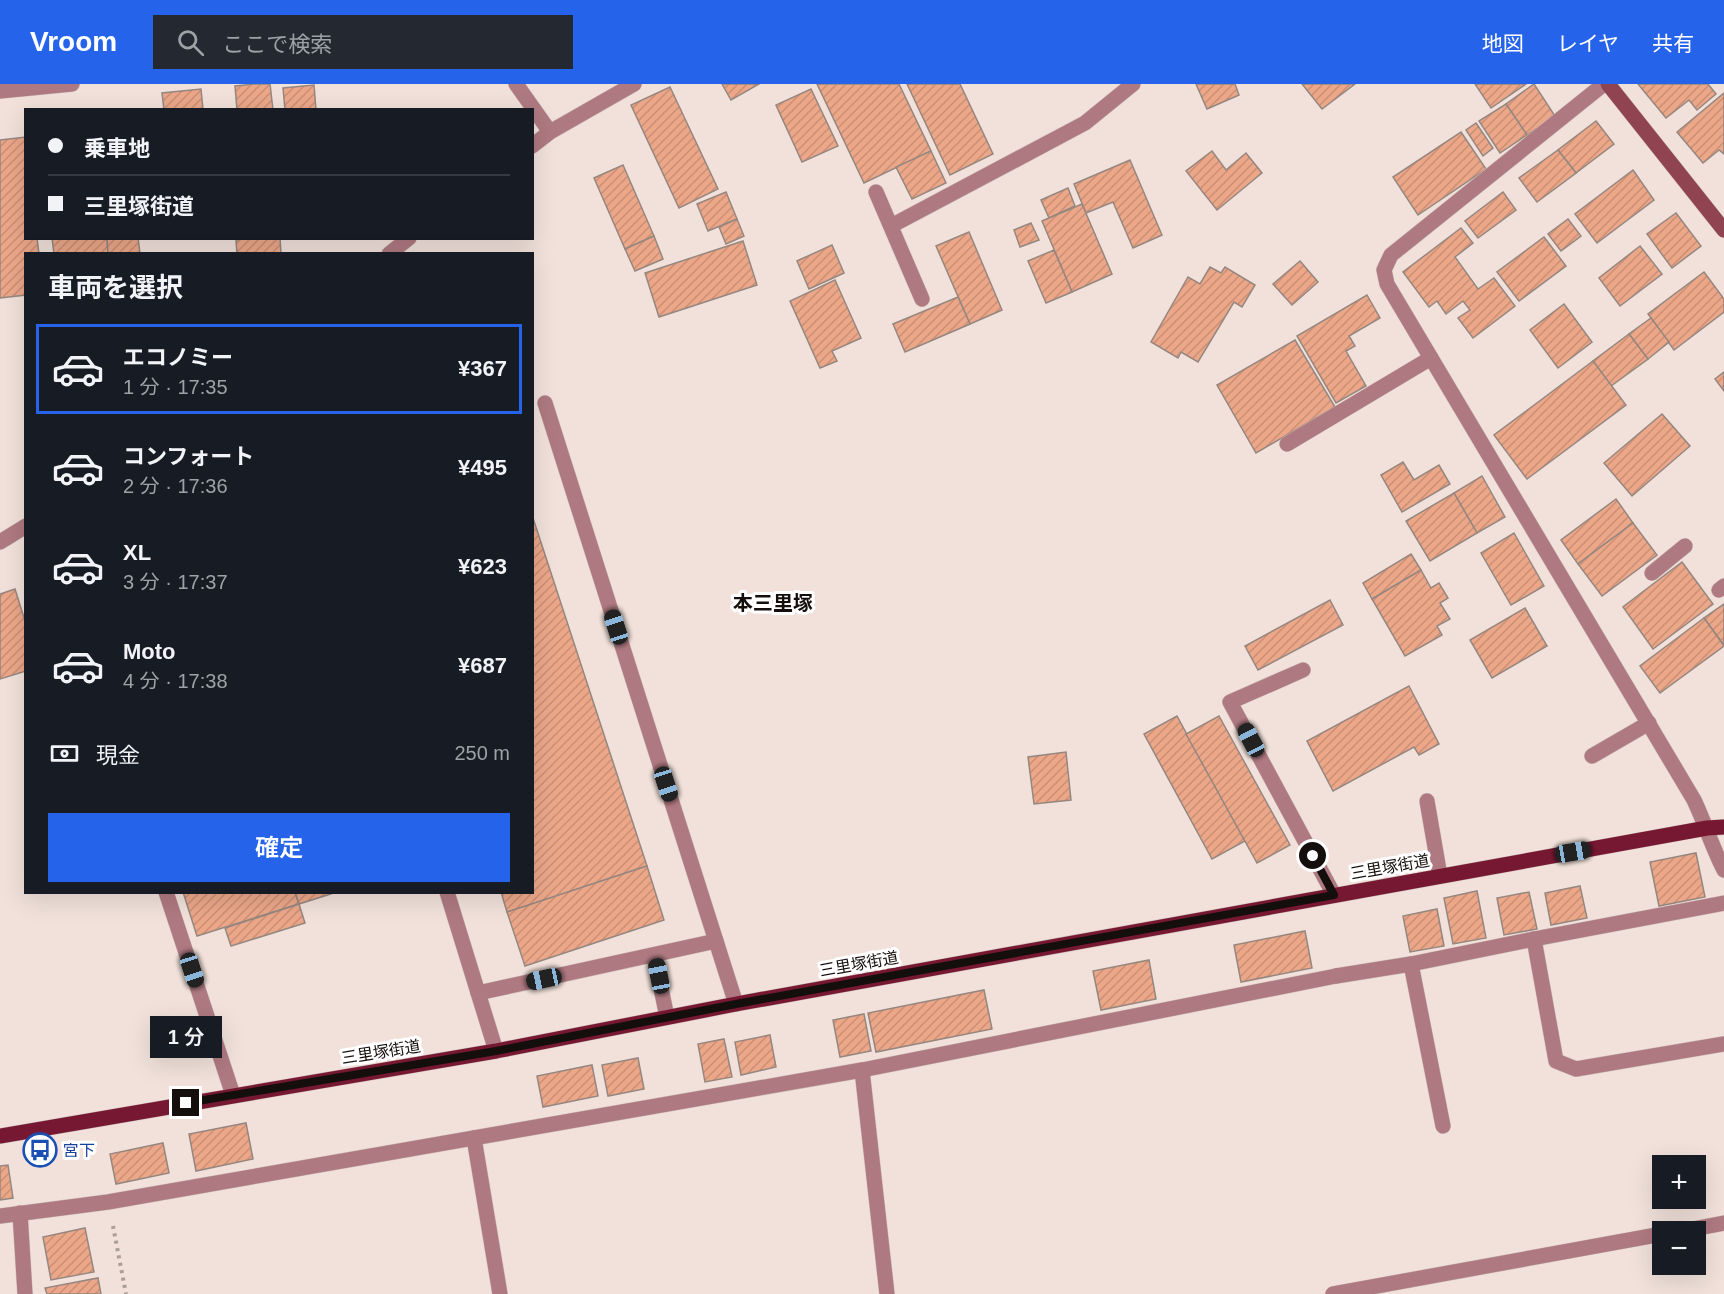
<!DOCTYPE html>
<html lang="ja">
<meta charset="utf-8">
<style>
body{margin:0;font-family:Arial,"Noto Sans JP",sans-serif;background:#242831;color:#f1f3f6;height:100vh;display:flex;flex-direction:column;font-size:22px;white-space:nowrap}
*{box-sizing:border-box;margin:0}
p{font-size:20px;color:#9ea1a6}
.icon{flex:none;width:33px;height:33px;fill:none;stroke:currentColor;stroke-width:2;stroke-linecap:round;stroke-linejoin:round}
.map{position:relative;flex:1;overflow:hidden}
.drawer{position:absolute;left:24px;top:168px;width:510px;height:642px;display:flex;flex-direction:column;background:#171b24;border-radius:0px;box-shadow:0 6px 24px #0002}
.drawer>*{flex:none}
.hud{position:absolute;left:24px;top:24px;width:510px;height:132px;border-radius:0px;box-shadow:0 6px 24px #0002;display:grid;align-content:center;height:132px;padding:0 24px;background:#171b24}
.fabs{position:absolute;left:1652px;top:1071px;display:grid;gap:12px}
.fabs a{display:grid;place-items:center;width:54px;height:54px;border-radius:0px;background:#171b24;box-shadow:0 6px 24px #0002;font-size:30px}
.end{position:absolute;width:27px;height:27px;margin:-14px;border:8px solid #140f0c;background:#fff;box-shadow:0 0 0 3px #fff}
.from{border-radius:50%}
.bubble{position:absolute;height:42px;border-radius:0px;background:#171b24;box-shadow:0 6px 24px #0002;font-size:20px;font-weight:600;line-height:42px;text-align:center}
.car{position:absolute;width:18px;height:36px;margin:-18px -9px;border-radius:8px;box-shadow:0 0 4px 2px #0007;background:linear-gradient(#222 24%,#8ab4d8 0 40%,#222 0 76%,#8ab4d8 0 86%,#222 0)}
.hud b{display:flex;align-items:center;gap:21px;height:57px;font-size:22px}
.hud b+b{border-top:2px solid #363941}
.hud i{width:15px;height:15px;background:#f1f3f6}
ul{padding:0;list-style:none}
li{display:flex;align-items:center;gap:18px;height:90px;margin:0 12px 9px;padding:0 12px;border:3px solid transparent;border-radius:0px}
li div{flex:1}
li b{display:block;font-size:22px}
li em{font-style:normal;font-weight:600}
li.on{border-color:#2563eb}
li>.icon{width:54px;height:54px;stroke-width:1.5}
h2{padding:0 24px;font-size:27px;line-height:72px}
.pay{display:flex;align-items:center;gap:15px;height:66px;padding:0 24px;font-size:22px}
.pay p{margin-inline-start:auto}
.button{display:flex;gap:12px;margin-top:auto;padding:12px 24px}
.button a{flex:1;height:69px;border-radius:0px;background:#2563eb;color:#fff;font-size:24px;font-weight:600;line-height:69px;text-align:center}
header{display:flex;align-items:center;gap:36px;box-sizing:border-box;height:84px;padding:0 30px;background:#2563eb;color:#fff}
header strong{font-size:28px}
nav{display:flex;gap:33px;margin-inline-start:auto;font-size:21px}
.search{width:420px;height:54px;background:#242831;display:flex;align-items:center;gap:15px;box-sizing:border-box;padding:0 21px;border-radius:0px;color:#9ea1a6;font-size:22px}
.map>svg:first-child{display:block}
.building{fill:url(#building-hatch);stroke:#958780;stroke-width:1.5}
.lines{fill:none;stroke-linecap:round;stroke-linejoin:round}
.lane-casing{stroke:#cebfb9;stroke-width:16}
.street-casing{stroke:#cebfb9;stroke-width:16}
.secondary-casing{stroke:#cebfb9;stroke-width:16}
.primary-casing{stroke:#cebfb9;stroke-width:16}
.path{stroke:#aa9e98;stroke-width:4;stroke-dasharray:3 4.5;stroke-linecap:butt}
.lane{stroke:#af7981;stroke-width:15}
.street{stroke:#af7981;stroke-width:15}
.secondary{stroke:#904452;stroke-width:15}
.primary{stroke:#771833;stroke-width:15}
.route{stroke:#140f0c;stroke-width:8}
.labels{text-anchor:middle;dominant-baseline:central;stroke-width:6;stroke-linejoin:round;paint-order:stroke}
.street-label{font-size:16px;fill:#140f0c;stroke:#fff}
.transit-label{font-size:16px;fill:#164399;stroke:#fff;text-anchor:start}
.quarter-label{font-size:20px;font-weight:bold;fill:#140f0c;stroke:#fff}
</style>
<header>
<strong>Vroom</strong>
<div class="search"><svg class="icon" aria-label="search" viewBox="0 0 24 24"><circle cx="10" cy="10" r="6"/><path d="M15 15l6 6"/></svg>ここで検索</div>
<nav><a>地図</a><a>レイヤ</a><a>共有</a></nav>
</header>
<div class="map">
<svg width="1724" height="1210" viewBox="0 0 1724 1210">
<defs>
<pattern id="building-hatch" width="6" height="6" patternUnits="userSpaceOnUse" patternTransform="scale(1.5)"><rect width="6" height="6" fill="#eca789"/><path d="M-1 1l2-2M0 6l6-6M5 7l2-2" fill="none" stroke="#ca8f75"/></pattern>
</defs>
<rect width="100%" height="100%" fill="#f1e1da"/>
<g class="building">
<polygon points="254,0 270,0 273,26 237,26 235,2"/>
<polygon points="722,0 759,0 731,16"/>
<polygon points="817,0 899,0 931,67 864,99"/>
<polygon points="907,0 960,0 993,70 950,91"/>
<polygon points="1196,0 1235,0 1239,11 1207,25"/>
<polygon points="1302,0 1355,0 1322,25"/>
<polygon points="1475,0 1526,0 1491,24"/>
<polygon points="1534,0 1555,32 1527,51 1506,20"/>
<polygon points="1638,0 1708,0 1716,10 1697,26 1689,16 1666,34"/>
<polygon points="314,1 316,26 285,26 283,4"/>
<polygon points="670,3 718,105 679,124 631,21"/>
<polygon points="201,5 203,26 164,26 162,9"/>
<polygon points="811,5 838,62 802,78 776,21"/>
<polygon points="1724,9 1724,70 1719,66 1703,79 1677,48"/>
<polygon points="1506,20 1527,51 1500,69 1479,37"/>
<polygon points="1596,37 1614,60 1576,89 1558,66"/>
<polygon points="1476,39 1493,64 1483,72 1466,46"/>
<polygon points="1461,48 1486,85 1418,131 1393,93"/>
<polygon points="26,53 26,154 37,154 39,170 26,170 26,211 0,214 0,56"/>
<polygon points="1558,66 1576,89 1537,118 1519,94"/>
<polygon points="931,67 946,99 912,115 896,83"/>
<polygon points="1212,67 1226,86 1246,69 1262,89 1217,126 1186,87"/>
<polygon points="1130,76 1162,151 1133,164 1113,118 1086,129 1074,100"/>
<polygon points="623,81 654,152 625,165 594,94"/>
<polygon points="1633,86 1654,116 1597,159 1575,130"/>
<polygon points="1068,104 1075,122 1049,134 1041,116"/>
<polygon points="726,108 737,135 708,147 697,120"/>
<polygon points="1503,108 1516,126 1478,154 1465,137"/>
<polygon points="1082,120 1112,190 1072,208 1042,137"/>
<polygon points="1676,129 1701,162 1672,184 1647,150"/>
<polygon points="737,135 744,152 726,160 719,143"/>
<polygon points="1568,135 1581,152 1561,167 1548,150"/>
<polygon points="1031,139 1039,156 1020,163 1014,146"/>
<polygon points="1461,144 1473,159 1455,173 1478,205 1494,194 1515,222 1473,254 1458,234 1470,226 1463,217 1446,230 1437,217 1429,223 1403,188"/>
<polygon points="969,148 1002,226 970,240 936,162"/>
<polygon points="654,152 663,175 635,187 625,165"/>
<polygon points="1544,153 1566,182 1519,217 1497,188"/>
<polygon points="52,154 107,154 108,170 54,170"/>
<polygon points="107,154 138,154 140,169 108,170"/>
<polygon points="249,154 280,154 281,170 237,170 236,156"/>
<polygon points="743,157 757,201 659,233 645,189"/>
<polygon points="832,161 844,189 809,205 797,177"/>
<polygon points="1640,162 1662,190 1620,222 1599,194"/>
<polygon points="1054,166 1072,208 1046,219 1028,177"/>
<polygon points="1300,177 1318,198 1292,221 1273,200"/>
<polygon points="1210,183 1221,189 1225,183 1255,201 1242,223 1234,218 1198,278 1181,268 1178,274 1151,258 1188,193 1200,200"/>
<polygon points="1704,188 1724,215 1724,228 1674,266 1648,230"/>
<polygon points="835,196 861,254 832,267 837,277 820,284 790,217"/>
<polygon points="1367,211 1380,234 1349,252 1355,262 1346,267 1366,302 1336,319 1297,252"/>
<polygon points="958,213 970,240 905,268 893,240"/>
<polygon points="1564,220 1592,258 1558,284 1530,246"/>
<polygon points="1651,234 1669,258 1648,275 1629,250"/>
<polygon points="1629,250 1648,275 1611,302 1593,277"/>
<polygon points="1295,256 1335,323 1256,369 1217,301"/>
<polygon points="1593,277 1626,321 1527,395 1494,351"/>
<polygon points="1724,288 1724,307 1715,295"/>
<polygon points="1662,330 1690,362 1632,412 1604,379"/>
<polygon points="1403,378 1414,396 1439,381 1450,400 1402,428 1381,391"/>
<polygon points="1482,392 1505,433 1477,449 1454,409"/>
<polygon points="1454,409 1477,449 1430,477 1406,437"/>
<polygon points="1616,415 1633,439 1578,480 1561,456"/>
<polygon points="532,431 647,782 507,828 501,808 532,808"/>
<polygon points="1633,439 1657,471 1602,512 1578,480"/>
<polygon points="1514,449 1544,502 1511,521 1481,469"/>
<polygon points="1411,470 1421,486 1372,515 1363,499"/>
<polygon points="1682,478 1713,520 1653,565 1623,523"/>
<polygon points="1421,486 1431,504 1439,499 1448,514 1440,519 1450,535 1437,542 1442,551 1405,572 1372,515"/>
<polygon points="15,505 26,540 26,587 0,595 0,510"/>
<polygon points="1330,516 1343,541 1258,586 1245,562"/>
<polygon points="1724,520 1724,561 1704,534"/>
<polygon points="1525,524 1547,562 1492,594 1470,556"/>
<polygon points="1704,534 1724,562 1660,609 1640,582"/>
<polygon points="1409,602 1439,660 1419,671 1414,663 1333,707 1307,657"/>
<polygon points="1177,632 1245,757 1212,775 1144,650"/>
<polygon points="1219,632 1290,761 1257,779 1186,650"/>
<polygon points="1066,668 1071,716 1034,720 1028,673"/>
<polygon points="1696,769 1705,813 1659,822 1650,778"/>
<polygon points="647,782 664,836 525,882 507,828"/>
<polygon points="1580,802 1587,834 1551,841 1545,809"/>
<polygon points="1477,807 1486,854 1453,860 1444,814"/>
<polygon points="183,808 295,808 299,820 197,852"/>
<polygon points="295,808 337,808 299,820"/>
<polygon points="1529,808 1537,845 1504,851 1497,814"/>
<polygon points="299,820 305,839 231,862 225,844"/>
<polygon points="1437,825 1444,862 1410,868 1403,832"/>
<polygon points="1305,847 1312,884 1241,898 1234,861"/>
<polygon points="1149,876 1156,915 1101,926 1093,887"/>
<polygon points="984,906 992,945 876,968 868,929"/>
<polygon points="864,930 871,967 840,973 833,936"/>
<polygon points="770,951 776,983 741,991 735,958"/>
<polygon points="724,955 732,993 705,998 698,960"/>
<polygon points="638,974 644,1005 608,1012 602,981"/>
<polygon points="592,981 598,1012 543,1023 537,992"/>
<polygon points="246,1039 253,1075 196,1087 189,1050"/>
<polygon points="163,1059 169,1089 116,1100 110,1070"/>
<polygon points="8,1081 13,1114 0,1116 0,1082"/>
<polygon points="85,1144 94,1188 51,1196 43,1153"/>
<polygon points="98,1194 101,1210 47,1210 45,1204"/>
</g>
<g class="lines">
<defs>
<g id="lane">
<polyline points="876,108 922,215"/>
<polyline points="891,142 1085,39 1133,0"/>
<polyline points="545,319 736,920"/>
<polyline points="1287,360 1431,274"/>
<polyline points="1652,489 1685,462"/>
<polyline points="1719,506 1724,502"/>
<polyline points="1303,586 1230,618 1334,811"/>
<polyline points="1592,672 1649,639"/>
<polyline points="1427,717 1440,792"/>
<polyline points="447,808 496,967"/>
<polyline points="654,871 667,933"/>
<polyline points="1411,880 1443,1042"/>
<polyline points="478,909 716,857"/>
<polyline points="20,1129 25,1210"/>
<polyline points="887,1210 862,986 1336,892"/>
</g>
<g id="street">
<polyline points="516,0 550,48"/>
<path d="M1604,0L1391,171L1384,186L1387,200L1694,716C1705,739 1712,763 1724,786"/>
<polyline points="0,7 72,0"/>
<polyline points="532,62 550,48 634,0"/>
<polyline points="389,170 409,154"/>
<polyline points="0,458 26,442"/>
<polyline points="166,808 233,1011"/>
<polyline points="1534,855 1556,977 1576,985 1724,960"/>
<polyline points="1336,892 1411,880 1534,855 1724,819"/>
<polyline points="474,1054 500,1210"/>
<polyline points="0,1132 108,1118 862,986"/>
<polyline points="1677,1148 1724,1139"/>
<polyline points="1333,1210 1662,1150"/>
</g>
<polyline id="secondary" points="1608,0 1724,146"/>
<polyline id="primary" points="0,1052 496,967 736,920 1707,744 1724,743"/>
</defs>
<use href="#lane" class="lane-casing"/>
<use href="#street" class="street-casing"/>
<use href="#secondary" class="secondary-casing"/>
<use href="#primary" class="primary-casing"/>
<polyline class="path" points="113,1142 126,1210"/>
<use href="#lane" class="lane"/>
<use href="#street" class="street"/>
<use href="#secondary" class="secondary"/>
<use href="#primary" class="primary"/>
</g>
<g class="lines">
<polyline class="route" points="186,1019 496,967 736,920 1334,811 1313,772"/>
</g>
<defs>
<symbol id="bus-ring" viewBox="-11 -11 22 22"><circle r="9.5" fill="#fff" stroke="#1a4fb4" stroke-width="1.5"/><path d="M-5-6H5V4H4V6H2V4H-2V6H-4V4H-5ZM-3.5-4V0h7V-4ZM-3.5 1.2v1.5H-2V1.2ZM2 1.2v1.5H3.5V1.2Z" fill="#1a4fb4"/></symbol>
</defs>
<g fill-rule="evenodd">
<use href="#bus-ring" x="21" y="1047" width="38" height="38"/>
</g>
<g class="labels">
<g class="street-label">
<text transform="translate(1390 783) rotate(-10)">三里塚街道</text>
<text transform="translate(859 880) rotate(-10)">三里塚街道</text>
<text transform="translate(381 968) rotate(-9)">三里塚街道</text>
</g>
<g class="transit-label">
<text x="63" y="1066">宮下</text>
</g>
<g class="quarter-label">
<text x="773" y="519">本三里塚</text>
</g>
</g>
</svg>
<div class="fabs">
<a>+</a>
<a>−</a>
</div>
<i class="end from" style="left:1313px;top:772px"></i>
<i class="end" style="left:186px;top:1019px"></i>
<div class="bubble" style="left:150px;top:932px;width:72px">1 分</div>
<i class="car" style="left:616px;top:543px;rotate:342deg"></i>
<i class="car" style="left:1251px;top:656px;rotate:332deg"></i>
<i class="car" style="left:666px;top:700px;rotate:162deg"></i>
<i class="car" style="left:1573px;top:768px;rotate:80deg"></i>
<i class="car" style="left:192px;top:886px;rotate:162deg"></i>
<i class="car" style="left:659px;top:892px;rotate:349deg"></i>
<i class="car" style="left:544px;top:895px;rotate:258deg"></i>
<div class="hud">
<b><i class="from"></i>乗車地</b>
<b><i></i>三里塚街道</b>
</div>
<section class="drawer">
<h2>車両を選択</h2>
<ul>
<li class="on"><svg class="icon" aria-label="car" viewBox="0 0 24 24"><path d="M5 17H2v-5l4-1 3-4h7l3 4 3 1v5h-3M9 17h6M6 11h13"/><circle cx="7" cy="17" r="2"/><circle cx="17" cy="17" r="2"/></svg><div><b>エコノミー</b><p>1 分 · 17:35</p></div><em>¥367</em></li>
<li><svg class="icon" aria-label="car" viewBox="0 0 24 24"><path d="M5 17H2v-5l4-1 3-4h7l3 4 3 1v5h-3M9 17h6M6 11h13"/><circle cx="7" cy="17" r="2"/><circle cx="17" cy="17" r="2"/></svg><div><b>コンフォート</b><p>2 分 · 17:36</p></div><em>¥495</em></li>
<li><svg class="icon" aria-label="car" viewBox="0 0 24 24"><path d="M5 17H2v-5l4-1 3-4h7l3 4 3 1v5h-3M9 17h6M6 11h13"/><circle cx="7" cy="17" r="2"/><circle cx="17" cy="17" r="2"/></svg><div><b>XL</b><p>3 分 · 17:37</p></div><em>¥623</em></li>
<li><svg class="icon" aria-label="car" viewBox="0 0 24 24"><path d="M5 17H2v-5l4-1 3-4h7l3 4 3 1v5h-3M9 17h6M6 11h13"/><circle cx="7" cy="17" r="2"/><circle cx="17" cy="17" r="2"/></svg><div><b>Moto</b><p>4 分 · 17:38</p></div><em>¥687</em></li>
</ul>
<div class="pay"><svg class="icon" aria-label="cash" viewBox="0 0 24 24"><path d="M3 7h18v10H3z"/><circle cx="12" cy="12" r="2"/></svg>現金<p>250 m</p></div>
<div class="button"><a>確定</a></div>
</section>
</div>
